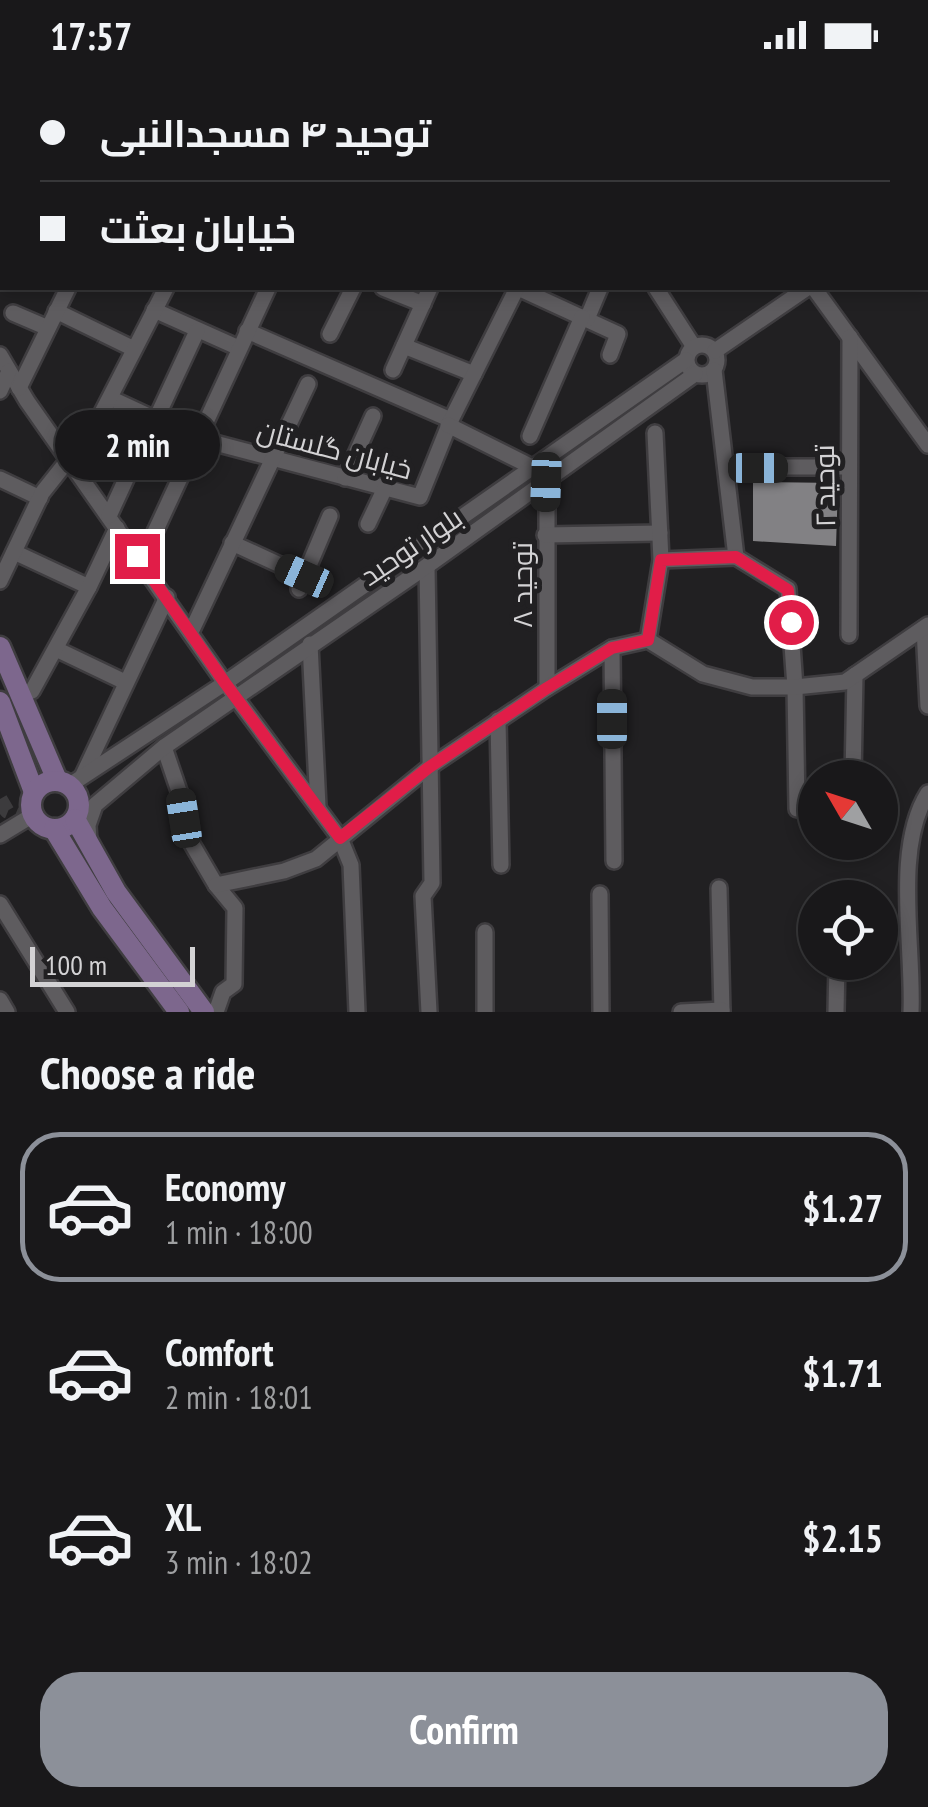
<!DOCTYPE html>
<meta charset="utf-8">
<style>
body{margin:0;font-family:"PT Sans Narrow",Cairo,sans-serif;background:#222123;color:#f1f3f6;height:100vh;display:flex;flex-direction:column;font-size:38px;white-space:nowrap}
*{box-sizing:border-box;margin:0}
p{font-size:32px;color:#9fa0a2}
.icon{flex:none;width:55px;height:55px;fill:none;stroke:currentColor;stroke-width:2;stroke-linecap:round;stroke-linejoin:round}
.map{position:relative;height:942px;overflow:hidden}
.sheet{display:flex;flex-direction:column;background:#19181a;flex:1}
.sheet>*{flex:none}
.guide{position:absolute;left:0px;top:0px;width:930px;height:220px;box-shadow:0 5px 15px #0003,0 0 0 2px #373739;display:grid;align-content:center;height:220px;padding:0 40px;background:#19181a}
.needle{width:65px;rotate:309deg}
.buttons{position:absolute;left:798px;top:690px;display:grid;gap:20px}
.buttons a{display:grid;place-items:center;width:100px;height:100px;border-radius:50%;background:#19181a;box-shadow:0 5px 15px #0003,0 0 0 2px #373739;font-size:50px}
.scale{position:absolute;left:30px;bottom:25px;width:165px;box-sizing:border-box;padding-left:10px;border:5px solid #d3d2d4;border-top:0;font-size:28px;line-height:35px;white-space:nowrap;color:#d3d2d4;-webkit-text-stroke:8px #212022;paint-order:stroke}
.end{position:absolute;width:45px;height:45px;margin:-22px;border:12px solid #e11d48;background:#fff;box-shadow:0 0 0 5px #fff}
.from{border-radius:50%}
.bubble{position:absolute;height:70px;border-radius:35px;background:#19181a;box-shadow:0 5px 15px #0003,0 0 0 2px #373739;font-size:32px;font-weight:700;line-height:70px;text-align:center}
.car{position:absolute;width:30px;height:60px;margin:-30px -15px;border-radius:12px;box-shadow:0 0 8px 2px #0007;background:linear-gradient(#222 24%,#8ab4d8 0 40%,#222 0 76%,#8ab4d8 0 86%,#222 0)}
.guide b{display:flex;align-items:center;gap:35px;height:95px;font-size:38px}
.guide b+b{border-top:2px solid #373739}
.guide i{width:25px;height:25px;background:#f1f3f6}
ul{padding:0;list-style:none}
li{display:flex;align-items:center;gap:30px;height:150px;margin:0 20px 15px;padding:0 20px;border:5px solid transparent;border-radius:40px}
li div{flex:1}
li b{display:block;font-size:38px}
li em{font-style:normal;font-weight:700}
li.on{border-color:#8c9099}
li>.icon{width:90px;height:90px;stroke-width:1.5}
h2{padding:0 40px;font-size:45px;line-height:120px}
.cta{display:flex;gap:20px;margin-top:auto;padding:20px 40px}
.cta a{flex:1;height:115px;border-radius:40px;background:#8c9099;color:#fff;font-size:40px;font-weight:700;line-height:115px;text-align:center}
.status{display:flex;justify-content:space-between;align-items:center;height:70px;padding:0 50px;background:#19181a;direction:ltr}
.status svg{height:28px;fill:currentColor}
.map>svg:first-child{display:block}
.building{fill:#828184}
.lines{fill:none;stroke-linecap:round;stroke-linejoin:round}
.minor-tunnel{stroke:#3c3b3d;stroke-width:15;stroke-dasharray:15 8;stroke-linecap:butt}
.minor-casing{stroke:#3f3d40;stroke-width:20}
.major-casing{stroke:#3f3d40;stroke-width:25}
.minor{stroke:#5e5c5f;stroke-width:15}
.major{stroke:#7d678d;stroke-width:20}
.route{stroke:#e11d48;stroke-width:12}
.labels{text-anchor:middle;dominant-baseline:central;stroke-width:10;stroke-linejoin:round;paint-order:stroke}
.street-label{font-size:28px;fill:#d3d2d4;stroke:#212022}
</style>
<div class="status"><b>17:57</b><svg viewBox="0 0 49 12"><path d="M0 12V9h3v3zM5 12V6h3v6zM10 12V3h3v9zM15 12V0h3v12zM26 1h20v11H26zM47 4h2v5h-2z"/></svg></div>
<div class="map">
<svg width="928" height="942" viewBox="0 0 928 942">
<rect width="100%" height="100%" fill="#212022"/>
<polygon class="building" points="753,412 838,413 836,476 753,471"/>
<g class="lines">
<polyline class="minor-tunnel" points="0,729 7,741 26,749"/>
<defs>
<g id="minor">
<polyline points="103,0 109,2"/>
<polyline points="292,0 297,2"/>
<polyline points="511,0 513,2"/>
<polyline points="24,2 25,0"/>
<polyline points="82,2 84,0"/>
<polyline points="171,2 172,0"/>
<polyline points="317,2 318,0"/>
<polyline points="0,10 2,11"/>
<polyline points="0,53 2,48"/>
<polyline points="0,74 2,75"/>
<polyline points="928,134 928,133"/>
<polyline points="0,167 2,163"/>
<polyline points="383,218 423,234"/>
<polyline points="518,218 618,264 610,285"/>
<polyline points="656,218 694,277"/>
<polyline points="814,218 928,375"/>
<polyline points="154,240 239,278"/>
<polyline points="56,241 134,279"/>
<polyline points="13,243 48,258"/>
<polyline points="587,249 600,218"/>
<polyline points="247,261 451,350"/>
<polyline points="330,264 353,218"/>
<circle cx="702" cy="290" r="15"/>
<polyline points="404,276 474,304"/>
<polyline points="715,281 807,218"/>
<polyline points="0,285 27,331 225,613 340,768 351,795 357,942"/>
<polyline points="393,300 430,218"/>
<polyline points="714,300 736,487 788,519 795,617 797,739"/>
<polyline points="19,318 68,218"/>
<polyline points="0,321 9,301"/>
<polyline points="110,328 196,368 420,427 451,350 517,218"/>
<polyline points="156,349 197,261"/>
<polyline points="448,355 534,398"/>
<polyline points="530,366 582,247"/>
<polyline points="74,397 166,218"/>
<polyline points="727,397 848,397"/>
<polyline points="345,408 373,346"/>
<polyline points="0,409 40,428"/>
<polyline points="547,412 547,618"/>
<polyline points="109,446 154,348"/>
<polyline points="368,454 385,418"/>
<polyline points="155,462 268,218"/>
<polyline points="545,465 660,463"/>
<polyline points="232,473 304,506"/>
<polyline points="14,482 89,517"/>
<polyline points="661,490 736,487"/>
<polyline points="427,496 432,813 423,826 429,942"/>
<polyline points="0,511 42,423 69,389"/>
<polyline points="299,519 330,446"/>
<polyline points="924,558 928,636"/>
<polyline points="191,562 308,314"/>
<polyline points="849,565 850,267"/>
<polyline points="648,570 661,490 655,363"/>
<polyline points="310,574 318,736"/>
<polyline points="612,578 614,791"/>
<polyline points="56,579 125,612"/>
<polyline points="32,621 89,517 117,458"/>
<polyline points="498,650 501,795"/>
<polyline points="164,677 180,724 192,774 216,815 235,838 234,914 223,922 216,942"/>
<polyline points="83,705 167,527"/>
<polyline points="853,708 855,605"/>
<polyline points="70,715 225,613 686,290"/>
<polyline points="0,765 33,745"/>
<polyline points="89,772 88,755 95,735 164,677 427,496 695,304"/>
<polyline points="216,815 284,801 316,789 428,698 547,618 612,578 648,570 703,604 752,617 795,617 845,612 928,555"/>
<polyline points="719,818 722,942"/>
<polyline points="600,824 601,942"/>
<polyline points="0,834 67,942"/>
<polyline points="485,862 485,942"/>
<polyline points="0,930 7,942"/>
<polyline points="681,942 722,940"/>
<polyline points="836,942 837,892"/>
<path d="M911,942C914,877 893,778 928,723"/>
</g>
<g id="major">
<polyline points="0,577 57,710"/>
<polyline points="0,632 34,722"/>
<circle cx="55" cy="735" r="24"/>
<polyline points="75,749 116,822 204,942"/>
<polyline points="54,759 102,838 179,942"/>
</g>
</defs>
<use href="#minor" class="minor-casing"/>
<use href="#major" class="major-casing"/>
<use href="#minor" class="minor"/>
<use href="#major" class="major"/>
</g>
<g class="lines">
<polyline class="route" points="137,486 225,613 340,768 428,698 547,618 612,578 648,570 661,490 736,487 788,520 791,552"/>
</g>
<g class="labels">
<g class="street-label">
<text transform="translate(335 379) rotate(15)">خیابان گلستان</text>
<text transform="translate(824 416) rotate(-91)">توحید ۲</text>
<text transform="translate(411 476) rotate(-34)">بلوار توحید</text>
<text transform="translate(521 515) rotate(-90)">توحید ۸</text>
</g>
</g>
</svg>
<div class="buttons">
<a><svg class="needle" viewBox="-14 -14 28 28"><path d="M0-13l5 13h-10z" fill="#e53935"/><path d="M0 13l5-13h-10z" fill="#9fa0a2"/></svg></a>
<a><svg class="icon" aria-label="locate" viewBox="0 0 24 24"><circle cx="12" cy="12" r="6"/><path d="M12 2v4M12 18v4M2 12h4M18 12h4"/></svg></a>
</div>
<div class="scale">100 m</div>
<i class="end from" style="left:791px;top:552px"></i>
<i class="end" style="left:137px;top:486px"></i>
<div class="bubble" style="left:55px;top:340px;width:165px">2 min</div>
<i class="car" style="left:758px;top:398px;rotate:90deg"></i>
<i class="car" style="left:546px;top:412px;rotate:182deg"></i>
<i class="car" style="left:304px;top:506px;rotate:294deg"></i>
<i class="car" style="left:612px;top:649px;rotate:0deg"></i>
<i class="car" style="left:184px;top:748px;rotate:351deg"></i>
<div class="guide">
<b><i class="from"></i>توحید ۴ مسجدالنبی</b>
<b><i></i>خیابان بعثت</b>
</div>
</div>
<section class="sheet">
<h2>Choose a ride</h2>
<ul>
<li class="on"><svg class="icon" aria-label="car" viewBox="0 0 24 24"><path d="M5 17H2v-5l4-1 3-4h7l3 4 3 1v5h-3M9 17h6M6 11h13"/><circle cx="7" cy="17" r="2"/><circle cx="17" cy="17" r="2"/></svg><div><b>Economy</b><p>1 min · 18:00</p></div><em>$1.27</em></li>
<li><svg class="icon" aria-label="car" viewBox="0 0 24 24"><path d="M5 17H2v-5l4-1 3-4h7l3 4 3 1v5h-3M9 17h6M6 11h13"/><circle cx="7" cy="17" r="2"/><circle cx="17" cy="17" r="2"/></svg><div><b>Comfort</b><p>2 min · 18:01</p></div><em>$1.71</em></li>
<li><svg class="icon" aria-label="car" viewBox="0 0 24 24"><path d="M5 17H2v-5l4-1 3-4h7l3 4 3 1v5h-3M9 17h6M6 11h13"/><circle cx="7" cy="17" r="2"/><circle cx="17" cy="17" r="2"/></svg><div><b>XL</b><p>3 min · 18:02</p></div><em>$2.15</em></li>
</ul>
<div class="cta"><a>Confirm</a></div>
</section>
